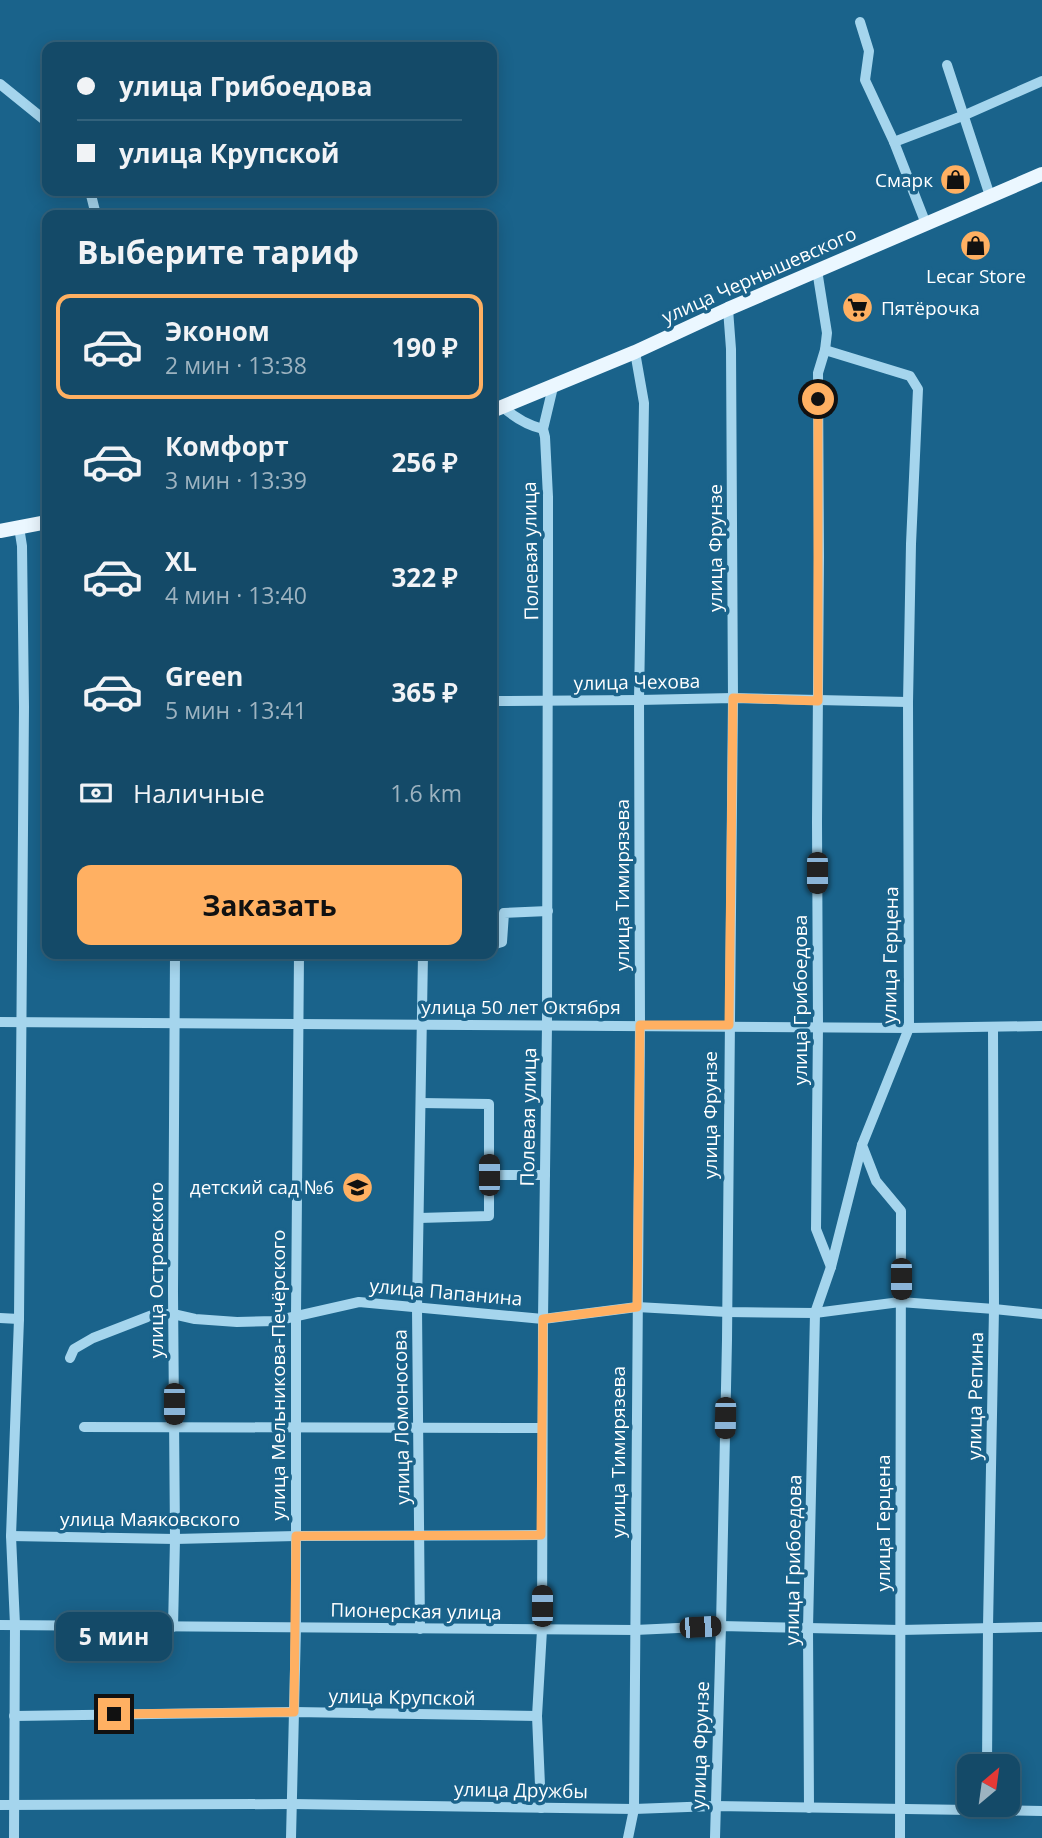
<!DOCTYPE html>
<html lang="ru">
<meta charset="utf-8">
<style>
body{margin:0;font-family:"Open Sans",sans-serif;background:#1d516e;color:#f1f3f6;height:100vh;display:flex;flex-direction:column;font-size:26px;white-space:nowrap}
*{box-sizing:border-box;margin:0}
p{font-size:23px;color:#9db3c0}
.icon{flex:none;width:38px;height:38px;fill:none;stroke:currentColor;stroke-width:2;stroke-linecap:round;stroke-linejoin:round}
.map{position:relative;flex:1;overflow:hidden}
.sheet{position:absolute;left:42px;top:210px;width:455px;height:749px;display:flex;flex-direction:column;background:#144a68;border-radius:14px;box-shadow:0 4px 18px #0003,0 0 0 2px #33627c}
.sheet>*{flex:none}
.guide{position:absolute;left:42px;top:42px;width:455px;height:154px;border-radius:14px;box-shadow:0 4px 18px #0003,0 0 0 2px #33627c;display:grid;align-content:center;height:154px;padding:0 35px;background:#144a68}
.needle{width:46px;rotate:29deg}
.tools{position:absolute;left:957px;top:1754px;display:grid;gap:14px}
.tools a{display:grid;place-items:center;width:63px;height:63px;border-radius:14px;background:#144a68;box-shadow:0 4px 18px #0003,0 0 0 2px #33627c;font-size:35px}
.end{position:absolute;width:32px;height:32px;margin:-16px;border:9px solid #ffb062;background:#111;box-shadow:0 0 0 4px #111}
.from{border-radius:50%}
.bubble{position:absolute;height:49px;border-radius:14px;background:#144a68;box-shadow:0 4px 18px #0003,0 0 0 2px #33627c;font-size:23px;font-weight:700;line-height:49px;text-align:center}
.car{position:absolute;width:21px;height:42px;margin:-21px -10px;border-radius:9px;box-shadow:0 0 5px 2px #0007;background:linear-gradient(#222 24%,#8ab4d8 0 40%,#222 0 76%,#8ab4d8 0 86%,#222 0)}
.guide b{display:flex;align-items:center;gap:24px;height:66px;font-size:26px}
.guide b+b{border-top:2px solid #33627c}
.guide i{width:18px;height:18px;background:#f1f3f6}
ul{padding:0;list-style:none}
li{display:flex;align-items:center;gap:21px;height:105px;margin:0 14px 10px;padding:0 21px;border:4px solid transparent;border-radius:14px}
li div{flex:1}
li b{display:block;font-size:26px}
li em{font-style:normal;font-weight:700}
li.active{border-color:#ffb062}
li>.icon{width:63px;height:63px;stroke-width:1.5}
h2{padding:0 35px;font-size:32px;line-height:84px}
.pay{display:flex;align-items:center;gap:18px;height:77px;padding:0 35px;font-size:26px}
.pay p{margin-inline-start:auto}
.action{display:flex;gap:14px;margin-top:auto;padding:14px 35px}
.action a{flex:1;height:80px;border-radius:14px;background:#ffb062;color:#111;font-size:28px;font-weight:700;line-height:80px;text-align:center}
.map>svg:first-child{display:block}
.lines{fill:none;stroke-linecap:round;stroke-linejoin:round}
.minor{stroke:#a5d5ed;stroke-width:10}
.major{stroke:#ebf7ff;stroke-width:14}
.route{stroke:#ffb062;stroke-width:9}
.labels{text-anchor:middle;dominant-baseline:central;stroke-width:7;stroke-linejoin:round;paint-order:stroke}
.poi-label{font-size:19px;fill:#fff;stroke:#1a638b;text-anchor:end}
.street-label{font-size:19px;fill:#fff;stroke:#1a638b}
</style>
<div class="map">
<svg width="1042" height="1838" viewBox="0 0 1042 1838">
<rect width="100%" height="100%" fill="#1a638b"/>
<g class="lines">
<g class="minor">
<polyline points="860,22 869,51 865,80 894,142 926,224"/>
<polyline points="947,65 990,196"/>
<polyline points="0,84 47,122"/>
<polyline points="894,142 965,115 1042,81"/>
<polyline points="90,191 96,215"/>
<polyline points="817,270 827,333 825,350 818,373 819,557 817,822 818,1026 816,1229 831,1267"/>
<polyline points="825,350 910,376 918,389 911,544 908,702 909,1028 862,1145 876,1181 901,1211 900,1838"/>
<path d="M503,407C515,418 527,425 543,429"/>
<polyline points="492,701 639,700 733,698 908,702"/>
<polyline points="492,945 502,942 504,913 548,911"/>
<polyline points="0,1022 909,1028 1042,1026"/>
<polyline points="489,1175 545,1175"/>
<polyline points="419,1218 489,1216 489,1104 421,1103"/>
<polyline points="0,1318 19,1319"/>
<polyline points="70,1358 74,1349 93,1338 155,1314 173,1314 195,1319 237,1322 275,1321 359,1302 543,1319 637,1307 727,1312 815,1313 900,1302 994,1309 1042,1314"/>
<polyline points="84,1427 542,1428"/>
<polyline points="11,1536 175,1539 296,1536 541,1535"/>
<polyline points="0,1625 635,1630 721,1626 900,1630 1042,1627"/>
<polyline points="173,1627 175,1539 173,1292 175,954"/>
<polyline points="420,1629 417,1308 423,954"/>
<polyline points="14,1716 294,1712 537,1716"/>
<polyline points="987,1766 988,1627 994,1309 993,1028"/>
<polyline points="0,1805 292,1804 634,1809 714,1806 1042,1811"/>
<polyline points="541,1808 537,1716 542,1630 543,1319 547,1025 548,558 548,497 545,437 543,429 553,387"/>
<polyline points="809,1808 808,1628 815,1313 831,1267 862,1145"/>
<polyline points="14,1838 15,1625 11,1536 19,1319 24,707 22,546 19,527"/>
<polyline points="291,1838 296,1627 296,1315 299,954"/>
<polyline points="628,1838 634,1809 640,1025 639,700 644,403 635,352"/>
<polyline points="715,1838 721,1626 727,1340 733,698 731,349 728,309"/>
</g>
<g class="major">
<polyline points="492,411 635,352 728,309 1042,174"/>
<polyline points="0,531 47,522"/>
</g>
</g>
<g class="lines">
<polyline class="route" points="114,1714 294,1712 296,1536 541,1535 543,1319 637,1307 640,1025 729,1025 733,698 818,701 818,399"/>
</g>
<defs>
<symbol id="shop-disc" viewBox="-11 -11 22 22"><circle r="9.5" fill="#ffb062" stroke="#1a638b"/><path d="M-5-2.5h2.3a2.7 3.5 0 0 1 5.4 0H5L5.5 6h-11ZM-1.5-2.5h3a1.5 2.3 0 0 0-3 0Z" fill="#111"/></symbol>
<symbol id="supermarket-disc" viewBox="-11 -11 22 22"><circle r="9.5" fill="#ffb062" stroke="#1a638b"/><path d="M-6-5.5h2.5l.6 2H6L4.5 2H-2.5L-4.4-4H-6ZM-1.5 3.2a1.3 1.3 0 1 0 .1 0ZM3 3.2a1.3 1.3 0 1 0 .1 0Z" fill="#111"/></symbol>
<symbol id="school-disc" viewBox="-11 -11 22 22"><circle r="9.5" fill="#ffb062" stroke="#1a638b"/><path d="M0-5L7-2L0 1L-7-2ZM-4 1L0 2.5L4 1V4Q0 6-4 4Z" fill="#111"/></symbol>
</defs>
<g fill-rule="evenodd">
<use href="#shop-disc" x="938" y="162" width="35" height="35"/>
<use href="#shop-disc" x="958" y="228" width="35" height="35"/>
<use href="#supermarket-disc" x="840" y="290" width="35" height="35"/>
<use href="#school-disc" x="340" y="1170" width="35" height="35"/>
</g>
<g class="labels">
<g class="poi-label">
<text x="933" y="180">Смарк</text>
<text x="976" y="276" text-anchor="middle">Lecar Store</text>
<text x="881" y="308" text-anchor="start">Пятёрочка</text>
<text x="334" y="1187">детский сад №6</text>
</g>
<g class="street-label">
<text transform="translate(759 275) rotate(-24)">улица Чернышевского</text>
<text transform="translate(715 548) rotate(-90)">улица Фрунзе</text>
<text transform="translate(530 551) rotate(-91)">Полевая улица</text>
<text transform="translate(637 682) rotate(-1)">улица Чехова</text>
<text transform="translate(622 885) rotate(-90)">улица Тимирязева</text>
<text transform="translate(890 955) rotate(-89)">улица Герцена</text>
<text transform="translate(800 1000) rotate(-90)">улица Грибоедова</text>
<text x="521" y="1007">улица 50 лет Октября</text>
<text transform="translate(710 1115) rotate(-90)">улица Фрунзе</text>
<text transform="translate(528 1117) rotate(-89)">Полевая улица</text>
<text transform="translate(156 1270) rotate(-90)">улица Островского</text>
<text transform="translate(446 1292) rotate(5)">улица Папанина</text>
<text transform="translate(278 1375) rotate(-90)">улица Мельникова-Печёрского</text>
<text transform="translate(975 1396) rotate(-89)">улица Репина</text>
<text transform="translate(401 1417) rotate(-91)">улица Ломоносова</text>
<text transform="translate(618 1452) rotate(-90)">улица Тимирязева</text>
<text x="150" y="1519">улица Маяковского</text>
<text transform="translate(883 1523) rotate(-90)">улица Герцена</text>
<text transform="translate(793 1560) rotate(-89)">улица Грибоедова</text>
<text transform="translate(416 1611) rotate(1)">Пионерская улица</text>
<text transform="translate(402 1697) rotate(1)">улица Крупской</text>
<text transform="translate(700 1745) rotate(-88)">улица Фрунзе</text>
<text transform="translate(521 1790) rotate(1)">улица Дружбы</text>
</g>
</g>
</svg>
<div class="tools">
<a><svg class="needle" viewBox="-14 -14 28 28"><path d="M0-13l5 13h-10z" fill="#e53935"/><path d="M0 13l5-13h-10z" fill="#9db3c0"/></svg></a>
</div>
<i class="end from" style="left:818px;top:399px"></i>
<i class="end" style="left:114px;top:1714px"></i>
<div class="bubble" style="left:56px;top:1612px;width:116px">5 мин</div>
<i class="car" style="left:817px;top:873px;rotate:180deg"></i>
<i class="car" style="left:489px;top:1175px;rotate:0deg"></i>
<i class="car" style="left:901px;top:1279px;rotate:180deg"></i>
<i class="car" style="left:174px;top:1404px;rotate:180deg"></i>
<i class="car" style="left:725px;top:1418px;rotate:181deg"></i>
<i class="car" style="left:542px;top:1606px;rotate:0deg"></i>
<i class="car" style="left:700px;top:1627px;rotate:87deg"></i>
<div class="guide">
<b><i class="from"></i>улица Грибоедова</b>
<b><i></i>улица Крупской</b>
</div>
<section class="sheet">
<h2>Выберите тариф</h2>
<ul>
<li class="active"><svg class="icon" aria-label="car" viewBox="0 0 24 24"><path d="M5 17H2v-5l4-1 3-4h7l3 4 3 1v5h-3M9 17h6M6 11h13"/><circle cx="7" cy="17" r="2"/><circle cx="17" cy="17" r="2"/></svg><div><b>Эконом</b><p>2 мин · 13:38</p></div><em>190 ₽</em></li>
<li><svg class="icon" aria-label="car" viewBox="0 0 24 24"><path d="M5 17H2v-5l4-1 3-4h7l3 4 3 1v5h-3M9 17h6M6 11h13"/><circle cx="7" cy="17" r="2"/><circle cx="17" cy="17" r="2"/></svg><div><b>Комфорт</b><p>3 мин · 13:39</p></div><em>256 ₽</em></li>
<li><svg class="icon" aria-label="car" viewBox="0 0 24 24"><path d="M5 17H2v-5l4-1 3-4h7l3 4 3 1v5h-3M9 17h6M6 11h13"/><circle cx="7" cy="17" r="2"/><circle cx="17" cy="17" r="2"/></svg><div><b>XL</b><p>4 мин · 13:40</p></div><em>322 ₽</em></li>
<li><svg class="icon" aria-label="car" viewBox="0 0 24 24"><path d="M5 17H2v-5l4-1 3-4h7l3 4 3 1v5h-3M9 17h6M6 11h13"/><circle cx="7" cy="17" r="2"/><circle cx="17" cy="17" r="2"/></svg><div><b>Green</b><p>5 мин · 13:41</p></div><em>365 ₽</em></li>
</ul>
<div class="pay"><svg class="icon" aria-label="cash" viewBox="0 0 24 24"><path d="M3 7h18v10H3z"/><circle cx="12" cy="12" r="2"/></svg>Наличные<p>1.6 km</p></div>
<div class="action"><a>Заказать</a></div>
</section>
</div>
